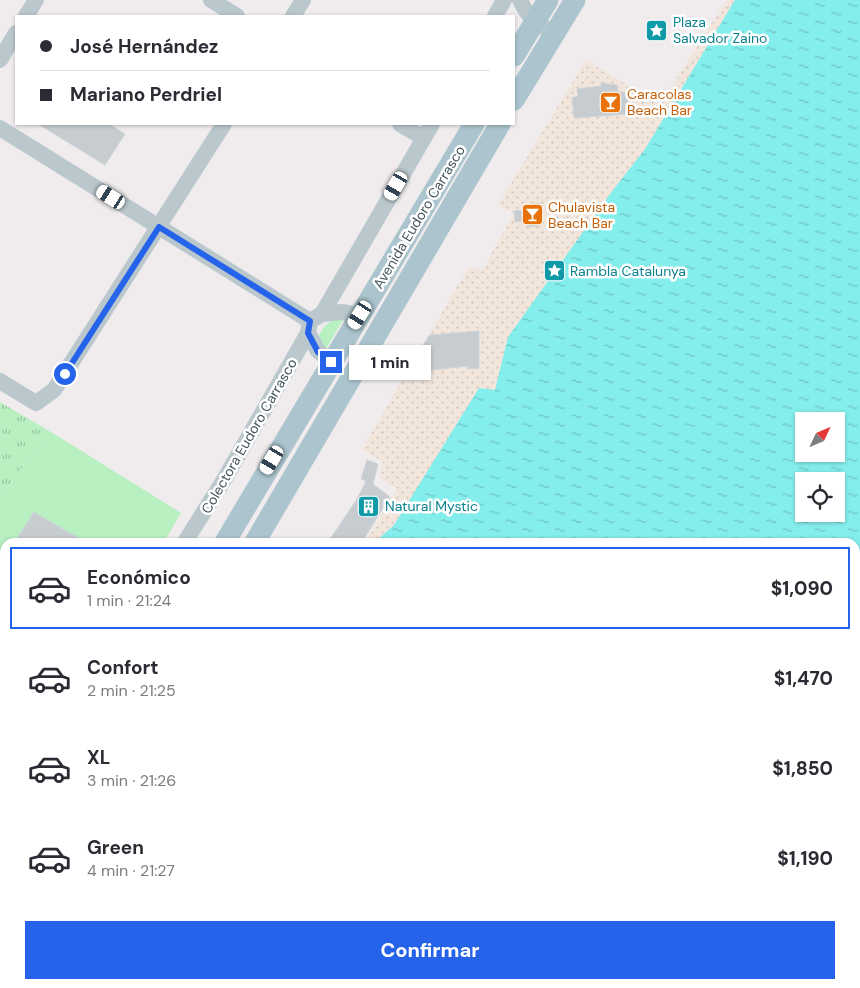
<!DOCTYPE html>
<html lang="es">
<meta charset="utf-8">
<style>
body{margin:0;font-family:"DM Sans",sans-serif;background:#f7f7f7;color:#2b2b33;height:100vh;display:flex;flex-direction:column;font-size:19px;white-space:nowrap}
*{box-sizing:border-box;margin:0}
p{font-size:16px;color:#7c7c81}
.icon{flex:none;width:28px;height:28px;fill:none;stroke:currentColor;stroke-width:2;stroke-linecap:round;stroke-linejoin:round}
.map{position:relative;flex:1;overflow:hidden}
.drawer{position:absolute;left:0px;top:538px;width:860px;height:451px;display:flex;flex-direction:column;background:#fff;border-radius:15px 15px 0 0;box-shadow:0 1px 4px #0004}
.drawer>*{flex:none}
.top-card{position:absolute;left:15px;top:15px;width:500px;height:110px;border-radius:0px;box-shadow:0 1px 4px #0004;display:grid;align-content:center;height:110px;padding:0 25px;background:#fff}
.needle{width:32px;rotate:46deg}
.tools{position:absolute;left:795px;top:412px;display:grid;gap:10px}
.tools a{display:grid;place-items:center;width:50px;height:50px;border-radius:0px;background:#fff;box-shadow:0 1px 4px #0004;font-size:25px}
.end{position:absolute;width:22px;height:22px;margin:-11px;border:6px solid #2563eb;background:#fff;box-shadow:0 0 0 2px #fff}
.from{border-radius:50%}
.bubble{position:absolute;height:35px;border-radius:0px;background:#fff;box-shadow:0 1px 4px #0004;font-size:16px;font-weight:800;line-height:35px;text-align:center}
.car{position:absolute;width:15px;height:30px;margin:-15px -8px;border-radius:6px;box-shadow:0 0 4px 1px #0007;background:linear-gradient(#fff 24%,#345 0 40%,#fff 0 76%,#345 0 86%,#fff 0)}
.top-card b{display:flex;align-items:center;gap:18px;height:48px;font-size:19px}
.top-card b+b{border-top:1px solid #e1e1e2}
.top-card i{width:12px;height:12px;background:#2b2b33}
ul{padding:9px 0 0;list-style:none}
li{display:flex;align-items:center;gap:15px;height:82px;margin:0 10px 8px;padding:0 15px;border:2px solid transparent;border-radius:0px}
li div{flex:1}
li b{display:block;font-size:19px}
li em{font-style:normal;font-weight:800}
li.selected{border-color:#2563eb}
li>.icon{width:45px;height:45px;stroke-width:1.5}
.button{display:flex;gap:10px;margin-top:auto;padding:10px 25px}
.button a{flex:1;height:58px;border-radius:0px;background:#2563eb;color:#fff;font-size:20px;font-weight:800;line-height:58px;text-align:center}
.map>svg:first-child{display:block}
.green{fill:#b8f0c1}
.sand{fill:url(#sand-dots)}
.park{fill:url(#park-tufts)}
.water{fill:url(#water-ripples);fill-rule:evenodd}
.building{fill:#c6ccd0;stroke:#d0d5d9}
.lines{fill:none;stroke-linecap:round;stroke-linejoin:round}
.minor{stroke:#bac8cd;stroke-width:16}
.major{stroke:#abc4cd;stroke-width:21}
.route{stroke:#2563eb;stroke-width:6}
.labels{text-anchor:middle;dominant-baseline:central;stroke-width:5;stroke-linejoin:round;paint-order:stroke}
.culture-label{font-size:14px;fill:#0d838f;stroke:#fff;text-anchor:start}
.food-label{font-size:14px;fill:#c56008;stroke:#fff;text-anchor:start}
.street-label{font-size:14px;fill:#44555b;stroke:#fff}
</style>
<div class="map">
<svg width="860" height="988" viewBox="0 0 860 988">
<defs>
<pattern id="sand-dots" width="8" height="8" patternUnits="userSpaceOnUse" patternTransform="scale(1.25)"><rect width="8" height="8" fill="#f2e6dc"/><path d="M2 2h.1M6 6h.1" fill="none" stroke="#d1c7bf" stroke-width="1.8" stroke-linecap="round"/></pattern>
<pattern id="park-tufts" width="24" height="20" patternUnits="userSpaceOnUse" patternTransform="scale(1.25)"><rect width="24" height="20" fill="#b8f0c1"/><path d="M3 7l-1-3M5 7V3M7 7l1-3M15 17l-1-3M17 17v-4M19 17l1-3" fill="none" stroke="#97c5a0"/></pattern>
<pattern id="water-ripples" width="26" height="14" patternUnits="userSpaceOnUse" patternTransform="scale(1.25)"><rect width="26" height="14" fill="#84eeec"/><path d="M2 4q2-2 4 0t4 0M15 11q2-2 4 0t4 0" fill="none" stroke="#6ec4c2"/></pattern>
</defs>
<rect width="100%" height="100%" fill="#f0eced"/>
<g class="green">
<polygon points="336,317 343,320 326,349 320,342 319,335 324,327"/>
<polygon points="56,435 181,513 164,542 5,542 5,674 0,671 0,498 36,448"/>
<polygon points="5,797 5,861 0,868 0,801"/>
<polygon points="5,984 300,984 301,988 2,988"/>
</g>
<polygon class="sand" points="727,0 810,0 500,542 365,542 397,489 380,478 383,462 362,449 468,268 483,269 514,213 498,205 586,60 660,105"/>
<polygon class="park" points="0,402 56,435 36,448 0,498"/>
<g class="water">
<path d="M735,0H860V988H553L556,984H855V542H375L394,525L479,388L495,390L508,337L613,190L645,149ZM804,421H836V454H804ZM804,481H836V514H804Z"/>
<polygon points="300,984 540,984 538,988 301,988"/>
</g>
<g class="building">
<polygon points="601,83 617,85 618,92 628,93 627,114 574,118 572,98 578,96 577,89 601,86"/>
<polygon points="38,124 109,124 125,134 105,165"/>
<polygon points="540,203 540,226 527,227 527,220 515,222 514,211 526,210 526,205"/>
<polygon points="479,331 479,368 468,369 468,366 424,371 420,349 430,335"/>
<polygon points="367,460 378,464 373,484 390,497 362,542 328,542 357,499 366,481 361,479"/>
<polygon points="34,512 85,542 15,542"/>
</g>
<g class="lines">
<g class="minor">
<polyline points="211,0 237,16"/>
<path d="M520,0C528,18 537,24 554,33"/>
<polyline points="26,16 36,0"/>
<polyline points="293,16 303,0"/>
<polyline points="495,16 504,0"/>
<polyline points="0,60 16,33"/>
<polyline points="400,124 424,138"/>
<polyline points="0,128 310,321"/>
<polyline points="322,314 342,312 360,315"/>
<polyline points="308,333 318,351 331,362"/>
<polyline points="0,381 36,403 54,390 224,124"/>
<polyline points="185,542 225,478 308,333 310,321 322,314 432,124"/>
<polyline points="0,790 5,785"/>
</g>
<g class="major">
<polyline points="514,56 548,0"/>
<polyline points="514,100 575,0"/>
<polyline points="225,542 474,124"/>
<polyline points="255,542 500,124"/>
<polyline points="0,887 5,881"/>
<polyline points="0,926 5,919"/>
<polyline points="0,948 5,945"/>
</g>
</g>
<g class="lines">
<polyline class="route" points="65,374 159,227 310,321 308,333 318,352 331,362"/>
</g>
<defs>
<symbol id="sight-square" viewBox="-11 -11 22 22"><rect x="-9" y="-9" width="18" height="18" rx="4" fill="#0f9aa8" stroke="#fff"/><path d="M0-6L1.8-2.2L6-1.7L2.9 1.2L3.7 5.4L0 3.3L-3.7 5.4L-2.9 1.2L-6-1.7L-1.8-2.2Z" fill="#fff"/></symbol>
<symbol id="bar-square" viewBox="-11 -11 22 22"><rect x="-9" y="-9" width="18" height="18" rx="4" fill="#e8710a" stroke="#fff"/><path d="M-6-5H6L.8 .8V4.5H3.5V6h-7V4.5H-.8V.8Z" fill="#fff"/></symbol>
<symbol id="building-square" viewBox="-11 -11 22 22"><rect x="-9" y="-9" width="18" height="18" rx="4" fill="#0f9aa8" stroke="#fff"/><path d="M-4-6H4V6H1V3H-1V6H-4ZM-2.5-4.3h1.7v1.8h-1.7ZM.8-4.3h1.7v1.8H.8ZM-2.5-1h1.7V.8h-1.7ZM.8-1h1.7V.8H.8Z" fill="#fff"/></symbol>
</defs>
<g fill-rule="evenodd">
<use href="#sight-square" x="644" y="18" width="25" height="25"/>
<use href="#bar-square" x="598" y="90" width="25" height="25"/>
<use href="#bar-square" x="520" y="202" width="25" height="25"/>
<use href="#sight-square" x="542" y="258" width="25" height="25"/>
<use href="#building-square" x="356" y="494" width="25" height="25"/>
</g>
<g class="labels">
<g class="culture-label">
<text x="673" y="22">Plaza<tspan x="673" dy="16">Salvador Zaino</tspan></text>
<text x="570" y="271">Rambla Catalunya</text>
<text x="385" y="506">Natural Mystic</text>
</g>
<g class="food-label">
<text x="627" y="94">Caracolas<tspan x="627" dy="16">Beach Bar</tspan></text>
<text x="548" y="207">Chulavista<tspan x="548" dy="16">Beach Bar</tspan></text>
</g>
<g class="street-label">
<text transform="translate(419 217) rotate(-59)">Avenida Eudoro Carrasco</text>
<text transform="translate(249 436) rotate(-60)">Colectora Eudoro Carrasco</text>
</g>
</g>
</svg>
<div class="tools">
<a><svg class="needle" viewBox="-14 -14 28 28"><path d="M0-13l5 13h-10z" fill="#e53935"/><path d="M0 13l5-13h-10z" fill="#7c7c81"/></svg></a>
<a><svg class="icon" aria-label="locate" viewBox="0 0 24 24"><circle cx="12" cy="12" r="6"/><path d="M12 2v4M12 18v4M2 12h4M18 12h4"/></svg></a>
</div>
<i class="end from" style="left:65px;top:374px"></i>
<i class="end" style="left:331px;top:362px"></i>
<div class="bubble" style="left:349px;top:345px;width:82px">1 min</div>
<i class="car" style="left:396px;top:186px;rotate:210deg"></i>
<i class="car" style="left:111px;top:197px;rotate:302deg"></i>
<i class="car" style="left:360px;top:315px;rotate:212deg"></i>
<i class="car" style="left:272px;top:460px;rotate:211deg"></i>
<div class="top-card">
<b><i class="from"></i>José Hernández</b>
<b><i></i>Mariano Perdriel</b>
</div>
<section class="drawer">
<ul>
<li class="selected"><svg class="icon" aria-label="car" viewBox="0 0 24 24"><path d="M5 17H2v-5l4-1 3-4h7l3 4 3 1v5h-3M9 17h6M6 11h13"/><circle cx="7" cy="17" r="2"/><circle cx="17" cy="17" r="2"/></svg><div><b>Económico</b><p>1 min · 21:24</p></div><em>$1,090</em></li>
<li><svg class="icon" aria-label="car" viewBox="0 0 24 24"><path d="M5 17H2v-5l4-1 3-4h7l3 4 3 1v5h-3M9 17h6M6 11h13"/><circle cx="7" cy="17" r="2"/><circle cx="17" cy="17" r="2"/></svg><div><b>Confort</b><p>2 min · 21:25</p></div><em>$1,470</em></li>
<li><svg class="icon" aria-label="car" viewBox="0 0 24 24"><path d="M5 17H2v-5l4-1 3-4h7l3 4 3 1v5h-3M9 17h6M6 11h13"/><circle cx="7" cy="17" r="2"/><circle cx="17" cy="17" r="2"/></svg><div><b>XL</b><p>3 min · 21:26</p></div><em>$1,850</em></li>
<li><svg class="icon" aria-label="car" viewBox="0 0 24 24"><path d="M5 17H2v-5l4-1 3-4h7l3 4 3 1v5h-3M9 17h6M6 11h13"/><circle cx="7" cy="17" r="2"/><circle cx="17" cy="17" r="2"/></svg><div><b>Green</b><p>4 min · 21:27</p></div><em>$1,190</em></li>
</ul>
<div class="button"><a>Confirmar</a></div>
</section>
</div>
